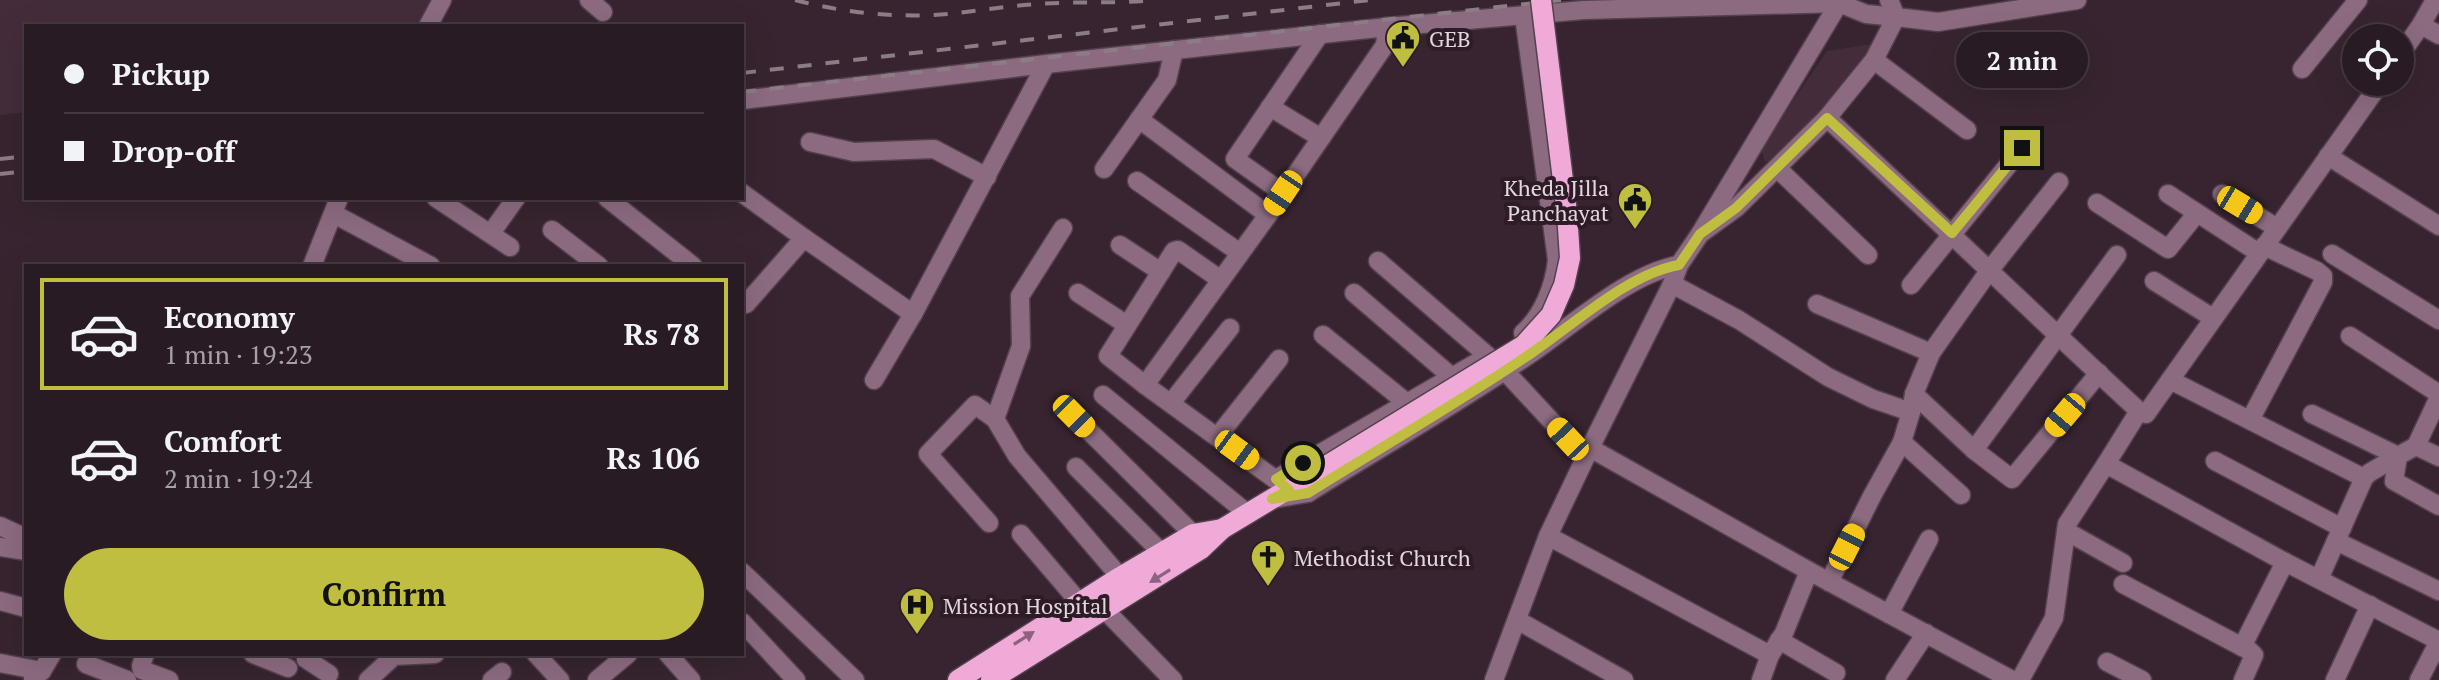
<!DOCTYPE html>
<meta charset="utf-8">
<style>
body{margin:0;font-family:"PT Serif",serif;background:#352831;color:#f1f3f6;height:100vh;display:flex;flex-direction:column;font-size:30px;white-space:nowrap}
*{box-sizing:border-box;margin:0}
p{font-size:26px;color:#a5a1a6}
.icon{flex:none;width:44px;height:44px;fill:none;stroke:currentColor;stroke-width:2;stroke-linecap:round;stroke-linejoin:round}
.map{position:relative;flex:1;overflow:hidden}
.sheet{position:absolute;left:24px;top:264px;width:720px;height:392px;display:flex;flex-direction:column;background:#291b24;border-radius:0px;box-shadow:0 8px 32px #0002,0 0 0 2px #453941}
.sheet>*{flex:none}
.guide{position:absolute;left:24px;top:24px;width:720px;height:176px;border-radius:0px;box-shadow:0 8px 32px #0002,0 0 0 2px #453941;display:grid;align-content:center;height:176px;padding:0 40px;background:#291b24}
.tools{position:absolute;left:2342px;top:24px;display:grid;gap:16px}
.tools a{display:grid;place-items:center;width:72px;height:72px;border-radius:50%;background:#291b24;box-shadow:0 8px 32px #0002,0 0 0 2px #453941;font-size:40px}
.end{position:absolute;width:36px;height:36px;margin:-18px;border:10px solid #c0be40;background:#111;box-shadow:0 0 0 4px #111}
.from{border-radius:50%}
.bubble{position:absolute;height:56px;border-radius:28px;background:#291b24;box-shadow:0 8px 32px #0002,0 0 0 2px #453941;font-size:26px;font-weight:600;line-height:56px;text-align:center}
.car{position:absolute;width:24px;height:48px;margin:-24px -12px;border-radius:10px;box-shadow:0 0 6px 2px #0007;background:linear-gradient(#f5c518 24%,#345 0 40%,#f5c518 0 76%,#345 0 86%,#f5c518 0)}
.guide b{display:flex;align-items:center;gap:28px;height:76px;font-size:30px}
.guide b+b{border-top:2px solid #453941}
.guide i{width:20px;height:20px;background:#f1f3f6}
ul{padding:14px 0 0;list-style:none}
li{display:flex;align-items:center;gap:24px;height:112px;margin:0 16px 12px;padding:0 24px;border:4px solid transparent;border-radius:0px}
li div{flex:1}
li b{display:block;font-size:30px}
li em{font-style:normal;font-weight:600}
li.current{border-color:#c0be40}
li>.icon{width:72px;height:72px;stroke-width:1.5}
.action{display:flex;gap:16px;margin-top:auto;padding:16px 40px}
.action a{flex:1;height:92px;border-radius:48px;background:#c0be40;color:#111;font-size:32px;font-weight:600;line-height:92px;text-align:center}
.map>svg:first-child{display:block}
.built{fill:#442c3b}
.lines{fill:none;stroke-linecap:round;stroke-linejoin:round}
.minor-casing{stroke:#53414c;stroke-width:21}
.major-casing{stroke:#53414c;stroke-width:23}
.minor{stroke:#8c6b80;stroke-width:18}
.major{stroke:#efaad7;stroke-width:20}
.rail{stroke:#8b7c85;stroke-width:4;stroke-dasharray:14 14;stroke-linecap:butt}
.major-bridge-casing{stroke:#53414c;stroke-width:23;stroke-linecap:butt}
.major-bridge{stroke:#efaad7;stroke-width:20}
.oneway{fill:#8e627f}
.route{stroke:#c0be40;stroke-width:10}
.labels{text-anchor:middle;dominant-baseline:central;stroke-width:8;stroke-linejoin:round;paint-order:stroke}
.poi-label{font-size:22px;fill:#e3d7de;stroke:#2d1b27;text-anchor:start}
</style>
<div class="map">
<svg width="2439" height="680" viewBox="0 0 2439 680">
<rect width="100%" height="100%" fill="#372430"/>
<g class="built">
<polygon points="0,0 430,0 418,26 26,26 26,112 0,115"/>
<polygon points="1878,43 1778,161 1774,157 1765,163 1761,148 1827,51"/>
</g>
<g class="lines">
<defs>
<g id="minor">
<polyline points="589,0 603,12"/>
<polyline points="1889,0 1896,17 1938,22 2077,0"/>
<polyline points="1839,3 1700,234 1679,265 1672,284 1590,448 1809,571 2012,680"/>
<polyline points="2421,25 2439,35"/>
<polyline points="428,26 442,0"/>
<polyline points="2400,55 2421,25 2435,0"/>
<polyline points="1874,60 1967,130"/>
<polyline points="2302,69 2358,0"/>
<polyline points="742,100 1046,64 1387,27 1584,10 1839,3 1866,14 1896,17 1874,60 1827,118"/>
<polyline points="1270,107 1321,138"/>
<polyline points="1139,119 1268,215"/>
<polyline points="810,142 854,152 934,149 987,177"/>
<polyline points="2328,156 2439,226"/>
<polyline points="1777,168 1868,255"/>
<polyline points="1104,169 1167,80 1174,50"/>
<polyline points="1137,181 1240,253"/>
<polyline points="742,193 804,238"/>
<polyline points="1283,193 1235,159 1320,34"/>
<polyline points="2168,194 2259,253"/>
<polyline points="2222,194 2277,228"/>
<polyline points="436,198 510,247"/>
<polyline points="607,198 693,266"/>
<polyline points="2097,203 2168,249 2197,213"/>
<polyline points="334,214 431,266"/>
<polyline points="552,230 599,266"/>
<polyline points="491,233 516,198"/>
<path d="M1700,234L1736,208L1827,118C1932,215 2034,314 2139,411L2146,414L2381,82"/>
<polyline points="1120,245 1161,272"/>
<polyline points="2332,254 2439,320"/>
<polyline points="1378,261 1488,356"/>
<polyline points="312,266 339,198"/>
<polyline points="2154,281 2213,318"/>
<polyline points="1672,284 1739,320 1828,377 1873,399 1911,412 1902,442 1872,496 1829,582"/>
<polyline points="1911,285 2022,148"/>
<polyline points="1078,293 1127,325"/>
<polyline points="1354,293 1452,377"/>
<polyline points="742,301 746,304 804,238 913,314 1046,64"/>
<polyline points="1817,304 1931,353"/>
<path d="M1523,333C1543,315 1554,287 1557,260L1524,16"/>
<polyline points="1323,335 1407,403"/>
<polyline points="2350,336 2439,394"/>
<polyline points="1504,370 1568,439"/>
<polyline points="874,380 913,314"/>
<polyline points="2170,380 2364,478"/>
<polyline points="1145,385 1108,356 1174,251 1178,250 1221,280"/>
<polyline points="1914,394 1974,450 2012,479 2099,373"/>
<polyline points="1103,395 1248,514"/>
<polyline points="1171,403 1230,328"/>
<polyline points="2139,411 2106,464 2285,562 2439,641"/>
<polyline points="1911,412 1914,394 1931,353 1989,271 2059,182"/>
<polyline points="2312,414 2398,456 2416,446 2439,457"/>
<polyline points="1074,416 1193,534"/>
<polyline points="995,419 1021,346 1020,296 1063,228"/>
<polyline points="2250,420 2323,282 2323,276 2317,271 2264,246"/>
<polyline points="1218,436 1279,359"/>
<polyline points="1902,442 1961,495"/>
<polyline points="2416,446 2439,397"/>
<polyline points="1974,450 2117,255"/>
<polyline points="2398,456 2394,481 2439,506"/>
<polyline points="2215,461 2342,528"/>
<polyline points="1076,467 1162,553"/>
<polyline points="1276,479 1481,360"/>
<polyline points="1283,485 1145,385 1268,215 1385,45 1387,27"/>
<path d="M1273,499L1308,493C1383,446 1460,402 1533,352C1574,324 1630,273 1679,265"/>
<polyline points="989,523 928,454 975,405 995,419 1017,456 1120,577"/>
<polyline points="0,526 26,538"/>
<polyline points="2066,531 2123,563"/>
<polyline points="1021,534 1080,603"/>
<polyline points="1548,536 1770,655"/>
<polyline points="2336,541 2439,591"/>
<polyline points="0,547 26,551"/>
<polyline points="742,572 855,680"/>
<polyline points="2319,579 2364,478 2369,473 2398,456"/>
<polyline points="2123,584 2250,651 2254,655 2243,680"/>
<polyline points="0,601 26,608"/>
<polyline points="1105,610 1173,680"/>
<polyline points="1889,614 1929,539"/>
<polyline points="1517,620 1624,680"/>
<polyline points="742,622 796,680"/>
<polyline points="1779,640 1836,673"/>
<polyline points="2242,647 2285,562"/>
<polyline points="145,654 141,666 142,670 169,680"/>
<polyline points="253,654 288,668"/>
<polyline points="307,654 306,659 329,674"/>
<polyline points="536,654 560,680"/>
<polyline points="668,654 691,680"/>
<polyline points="2107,662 2142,680"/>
<polyline points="0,663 42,671"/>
<polyline points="86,664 127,680"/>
<polyline points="33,678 42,671 52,654"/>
<polyline points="368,680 394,656 435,654"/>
<polyline points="492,680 502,672"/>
<polyline points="597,680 628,654"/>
<polyline points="1494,680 1548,536 1590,448"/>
<polyline points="1761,680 1770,655 1784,633 1809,571"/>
<polyline points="1895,680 1926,633"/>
<polyline points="2020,680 2054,618 2067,524 2106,464"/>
<polyline points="2335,680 2370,605"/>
<polyline points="2419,680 2439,641"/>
</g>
<g id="major">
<polyline points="958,680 1120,577 1193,534 1222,529"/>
<polyline points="991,680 1201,549 1222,529 1295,485"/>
</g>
</defs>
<use href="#minor" class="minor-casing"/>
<use href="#major" class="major-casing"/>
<use href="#minor" class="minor"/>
<use href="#major" class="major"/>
<g class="rail">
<path d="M795,0C841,12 887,17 934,15C969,13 1003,6 1038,4C1077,1 1116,4 1154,0"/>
<polyline points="742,73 1370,0"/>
<polyline points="742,92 1561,0"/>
<polyline points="0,159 26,156"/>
<polyline points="0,174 26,171"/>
</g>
<defs>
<polyline id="major-bridge" points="1295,485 1524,345 1551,315 1564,285 1570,258 1567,213 1541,0"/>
</defs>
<use href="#major-bridge" class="major-bridge-casing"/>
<use href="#major-bridge" class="major-bridge"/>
</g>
<defs><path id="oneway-solid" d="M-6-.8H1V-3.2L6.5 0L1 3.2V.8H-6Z" transform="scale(2)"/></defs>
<g class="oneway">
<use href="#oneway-solid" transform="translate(1160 576) rotate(148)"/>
<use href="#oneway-solid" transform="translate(1024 638) rotate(-32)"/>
</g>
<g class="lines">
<path class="route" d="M1303,463L1276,479L1289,490L1272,499L1308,493C1383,446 1460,402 1533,352C1574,324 1630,273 1679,265L1700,234L1736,208L1827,118L1952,233L2022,148"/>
</g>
<defs>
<symbol id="civic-pin" viewBox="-11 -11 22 30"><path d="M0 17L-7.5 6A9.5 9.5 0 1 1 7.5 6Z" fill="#c0be40" stroke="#2d1b27"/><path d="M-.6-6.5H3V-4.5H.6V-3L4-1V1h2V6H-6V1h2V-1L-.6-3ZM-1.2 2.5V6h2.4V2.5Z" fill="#111"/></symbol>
<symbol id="church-pin" viewBox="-11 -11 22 30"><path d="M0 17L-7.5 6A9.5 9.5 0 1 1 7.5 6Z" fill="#c0be40" stroke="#2d1b27"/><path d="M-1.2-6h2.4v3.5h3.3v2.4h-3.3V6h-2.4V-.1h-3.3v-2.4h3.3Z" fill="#111"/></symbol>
<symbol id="hospital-pin" viewBox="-11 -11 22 30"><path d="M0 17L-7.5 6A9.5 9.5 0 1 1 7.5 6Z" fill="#c0be40" stroke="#2d1b27"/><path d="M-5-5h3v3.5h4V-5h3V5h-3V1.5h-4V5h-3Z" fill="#111"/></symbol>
</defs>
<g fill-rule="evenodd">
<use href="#civic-pin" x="1383" y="18" width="40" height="54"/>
<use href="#civic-pin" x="1615" y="180" width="40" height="54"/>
<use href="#church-pin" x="1248" y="537" width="40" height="54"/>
<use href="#hospital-pin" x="897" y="585" width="40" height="54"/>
</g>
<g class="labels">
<g class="poi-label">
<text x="1429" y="38">GEB</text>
<text x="1609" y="187" text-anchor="end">Kheda Jilla<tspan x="1609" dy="25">Panchayat</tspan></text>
<text x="1294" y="557">Methodist Church</text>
<text x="943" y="605">Mission Hospital</text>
</g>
</g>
</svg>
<div class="tools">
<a><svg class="icon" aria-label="locate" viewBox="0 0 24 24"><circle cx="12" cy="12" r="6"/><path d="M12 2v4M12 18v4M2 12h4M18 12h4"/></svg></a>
</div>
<i class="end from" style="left:1303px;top:463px"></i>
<i class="end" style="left:2022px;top:148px"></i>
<div class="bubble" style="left:1956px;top:32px;width:132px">2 min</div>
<i class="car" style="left:1283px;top:193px;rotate:214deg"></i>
<i class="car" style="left:2240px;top:205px;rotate:121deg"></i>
<i class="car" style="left:2065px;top:415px;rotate:220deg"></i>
<i class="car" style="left:1074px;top:416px;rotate:135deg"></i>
<i class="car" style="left:1568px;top:439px;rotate:317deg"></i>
<i class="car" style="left:1237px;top:450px;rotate:126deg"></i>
<i class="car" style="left:1847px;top:547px;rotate:27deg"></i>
<div class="guide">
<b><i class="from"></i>Pickup</b>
<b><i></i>Drop-off</b>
</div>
<section class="sheet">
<ul>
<li class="current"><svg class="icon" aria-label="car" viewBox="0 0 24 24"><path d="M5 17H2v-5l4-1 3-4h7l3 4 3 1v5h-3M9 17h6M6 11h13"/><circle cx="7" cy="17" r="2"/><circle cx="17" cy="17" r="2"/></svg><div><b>Economy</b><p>1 min · 19:23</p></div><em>Rs 78</em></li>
<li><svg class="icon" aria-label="car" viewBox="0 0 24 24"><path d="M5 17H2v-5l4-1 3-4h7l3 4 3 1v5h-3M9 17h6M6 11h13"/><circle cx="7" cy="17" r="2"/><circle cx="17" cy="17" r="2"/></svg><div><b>Comfort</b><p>2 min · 19:24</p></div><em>Rs 106</em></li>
</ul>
<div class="action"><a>Confirm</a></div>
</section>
</div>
